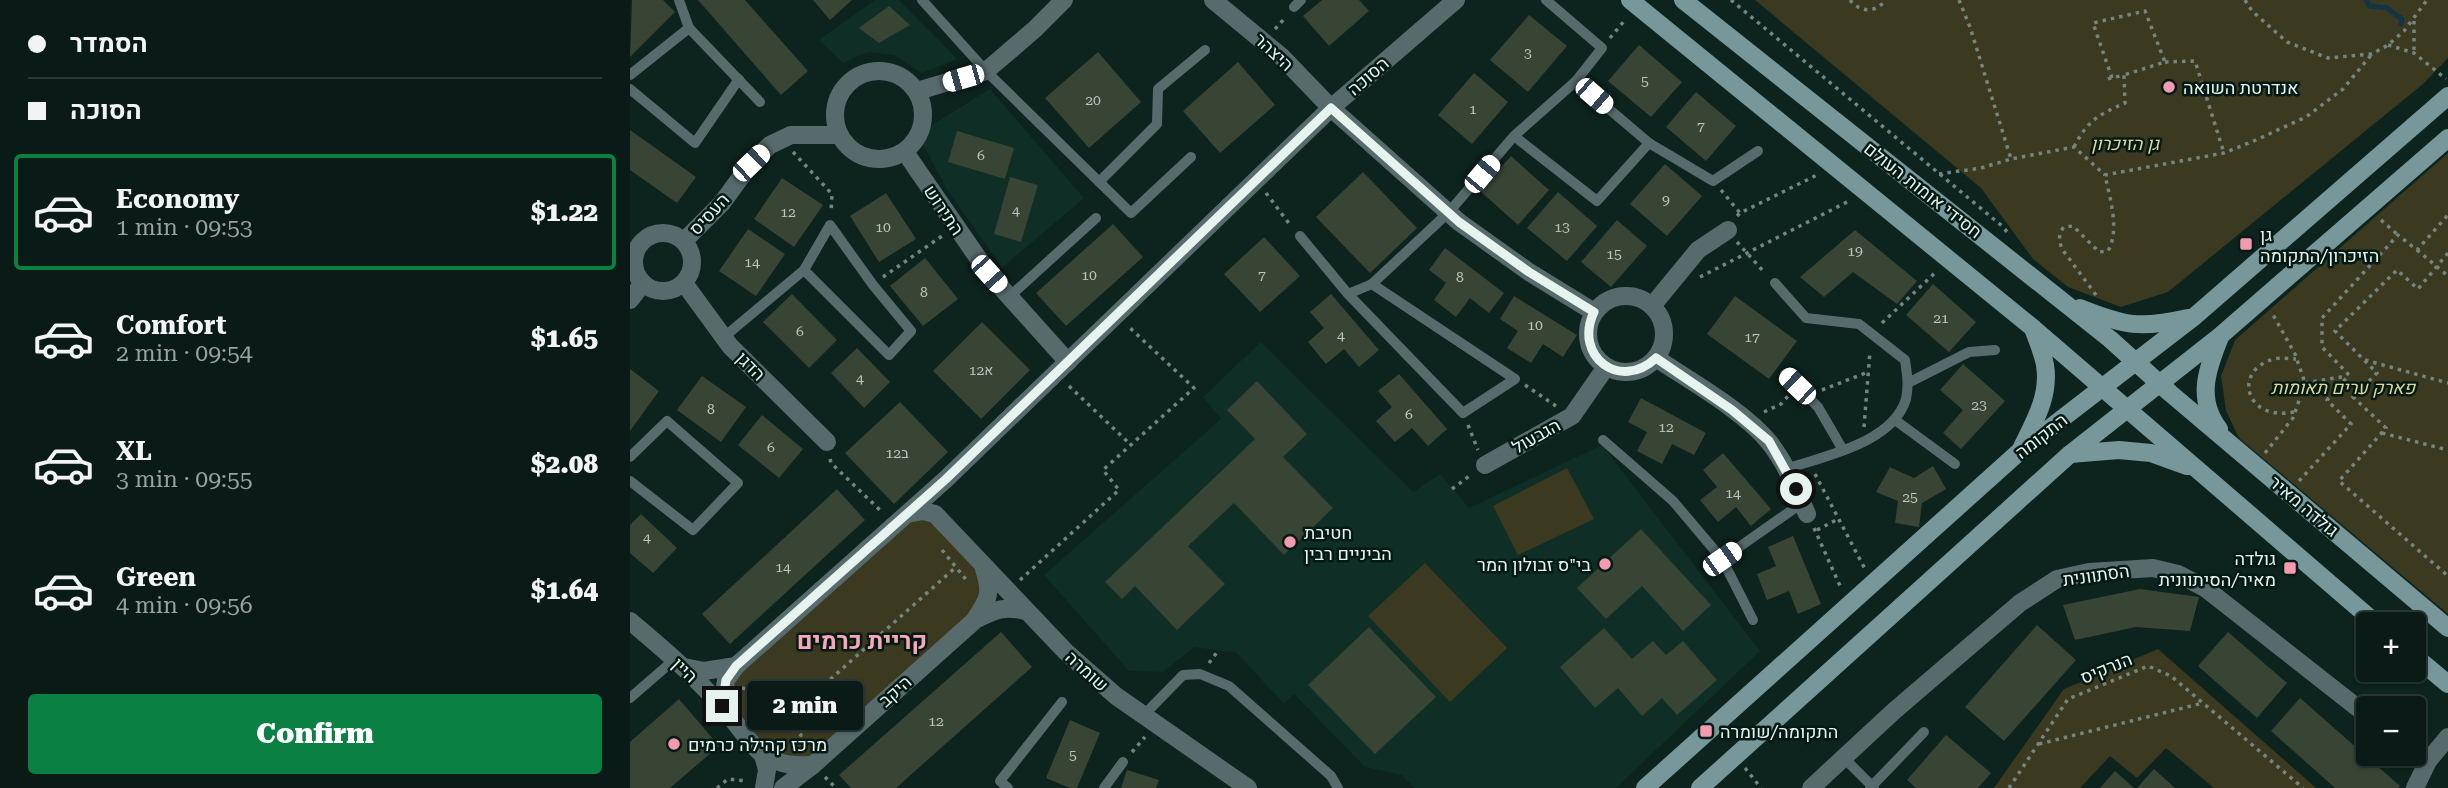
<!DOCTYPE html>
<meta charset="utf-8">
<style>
body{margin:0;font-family:"Roboto Serif",Heebo,serif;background:#182723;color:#f1f3f6;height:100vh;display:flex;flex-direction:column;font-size:26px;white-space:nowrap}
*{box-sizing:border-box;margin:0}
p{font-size:23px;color:#99a1a1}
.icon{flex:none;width:38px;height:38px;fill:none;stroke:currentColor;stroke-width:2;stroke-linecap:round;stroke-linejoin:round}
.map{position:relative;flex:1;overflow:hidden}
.side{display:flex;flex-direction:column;background:#0a1a16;width:630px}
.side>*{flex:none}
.hud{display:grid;align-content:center;height:154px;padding:0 28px;background:#0a1a16}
.fabs{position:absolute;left:1726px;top:612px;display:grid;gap:14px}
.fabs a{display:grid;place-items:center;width:70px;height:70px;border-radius:7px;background:#0a1a16;box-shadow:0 2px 5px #0004,0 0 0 2px #2a3835;font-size:35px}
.end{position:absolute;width:32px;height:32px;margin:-16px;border:9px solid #e6f3ee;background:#111;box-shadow:0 0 0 4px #111}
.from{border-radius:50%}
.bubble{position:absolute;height:49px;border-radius:7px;background:#0a1a16;box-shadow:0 2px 5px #0004,0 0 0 2px #2a3835;font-size:23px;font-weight:800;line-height:49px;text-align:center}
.car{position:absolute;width:21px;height:42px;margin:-21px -10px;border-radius:9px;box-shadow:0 0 5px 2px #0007;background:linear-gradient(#fff 24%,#345 0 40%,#fff 0 76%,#345 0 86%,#fff 0)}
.hud b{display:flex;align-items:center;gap:24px;height:66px;font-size:26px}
.hud b+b{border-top:2px solid #2a3835}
.hud i{width:18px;height:18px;background:#f1f3f6}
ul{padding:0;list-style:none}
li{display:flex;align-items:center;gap:21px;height:116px;margin:0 14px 10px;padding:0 14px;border:4px solid transparent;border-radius:7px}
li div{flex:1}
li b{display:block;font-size:26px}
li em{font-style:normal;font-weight:800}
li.current{border-color:#0b8043}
li>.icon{width:63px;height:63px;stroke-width:1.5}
.cta{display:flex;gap:14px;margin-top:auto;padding:14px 28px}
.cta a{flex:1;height:80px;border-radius:7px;background:#0b8043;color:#fff;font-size:28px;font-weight:800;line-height:80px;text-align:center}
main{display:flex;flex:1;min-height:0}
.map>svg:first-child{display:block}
.built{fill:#0f2e26}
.green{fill:#3b3920}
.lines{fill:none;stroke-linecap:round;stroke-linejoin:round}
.stream{stroke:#133347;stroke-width:5}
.building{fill:#384434}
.path{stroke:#748580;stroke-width:3.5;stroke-dasharray:3.5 5;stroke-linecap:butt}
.lane{stroke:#576b6d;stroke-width:10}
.street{stroke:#576b6d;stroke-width:18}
.secondary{stroke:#77979a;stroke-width:18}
.route{stroke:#e6f3ee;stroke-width:9}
.poi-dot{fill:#f29aaf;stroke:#051a14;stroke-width:2.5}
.labels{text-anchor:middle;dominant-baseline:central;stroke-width:5;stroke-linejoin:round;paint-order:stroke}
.number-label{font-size:14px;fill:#bac7c0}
.street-label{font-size:18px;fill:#e6f3ee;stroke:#051a14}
.poi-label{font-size:18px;fill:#e6f3ee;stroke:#051a14;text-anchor:start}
.park-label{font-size:18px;font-style:italic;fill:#dcd899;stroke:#051a14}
.district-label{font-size:24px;font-weight:bold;fill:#f8a6b9;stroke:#051a14}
</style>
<main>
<section class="side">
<div class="hud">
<b><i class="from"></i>הסמדר</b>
<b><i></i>הסוכה</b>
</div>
<ul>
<li class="current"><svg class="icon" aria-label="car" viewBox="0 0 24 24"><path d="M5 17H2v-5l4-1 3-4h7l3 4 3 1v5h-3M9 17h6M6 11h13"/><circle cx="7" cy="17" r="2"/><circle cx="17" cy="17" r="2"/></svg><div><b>Economy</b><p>1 min · 09:53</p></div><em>$1.22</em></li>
<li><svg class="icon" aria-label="car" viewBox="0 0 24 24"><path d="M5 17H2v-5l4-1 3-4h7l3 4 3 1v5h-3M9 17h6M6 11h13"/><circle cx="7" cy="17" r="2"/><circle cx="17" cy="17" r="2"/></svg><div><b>Comfort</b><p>2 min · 09:54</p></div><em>$1.65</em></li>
<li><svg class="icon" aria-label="car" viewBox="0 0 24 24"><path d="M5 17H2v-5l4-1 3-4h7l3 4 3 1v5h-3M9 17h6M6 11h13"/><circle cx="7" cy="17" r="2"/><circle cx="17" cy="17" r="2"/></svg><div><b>XL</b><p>3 min · 09:55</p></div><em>$2.08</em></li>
<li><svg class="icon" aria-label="car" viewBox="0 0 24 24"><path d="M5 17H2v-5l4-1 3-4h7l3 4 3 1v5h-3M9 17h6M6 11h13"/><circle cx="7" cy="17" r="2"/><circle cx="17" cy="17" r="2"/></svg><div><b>Green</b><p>4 min · 09:56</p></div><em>$1.64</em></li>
</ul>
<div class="cta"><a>Confirm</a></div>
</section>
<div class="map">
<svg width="1818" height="788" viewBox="0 0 1818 788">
<rect width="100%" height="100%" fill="#0d231d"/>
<g class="built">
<polygon points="245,0 269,0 327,59 292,73 264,55 238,52 213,63 189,40"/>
<polygon points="360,89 454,198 372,268 318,191 292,143 302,125"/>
<polygon points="631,342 783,492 810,474 839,508 972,445 1130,651 986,788 784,788 772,775 735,767 664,694 654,704 607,653 564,647 533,672 499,671 414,575 591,419 573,397"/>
</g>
<g class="green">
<polygon points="1125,0 1818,0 1818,58 1793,84 1538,292 1491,307 1438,287 1403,259 1351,188"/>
<polygon points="1818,153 1818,614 1609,438 1596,411 1591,376 1605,340"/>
<polygon points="937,468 964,519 888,555 863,506"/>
<polygon points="293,511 354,567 357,603 183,765 133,755 92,691 96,680"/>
<polygon points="795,563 877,648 820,702 738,616"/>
<polygon points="1528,649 1686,788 1584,788 1536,748 1507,778 1480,756 1450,788 1364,788 1434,689"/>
</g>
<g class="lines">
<polyline class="stream" points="1736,0 1739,6 1757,8 1772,19 1771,24"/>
</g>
<g class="building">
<polygon points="2,0 33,0 45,12 0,57"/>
<polygon points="68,0 115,0 178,71 151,95"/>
<polygon points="183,0 222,0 200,20"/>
<polygon points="692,0 729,0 739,11 699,46 673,16"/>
<polygon points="259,6 280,25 249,43 229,28"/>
<polygon points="899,15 937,46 898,92 860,60"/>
<polygon points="1009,45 1052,82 1021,117 978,81"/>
<polygon points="468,52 511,102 459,148 415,98"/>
<polygon points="608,62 645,105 590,153 553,111"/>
<polygon points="844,73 878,102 842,144 808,115"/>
<polygon points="1066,92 1106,126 1076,161 1036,127"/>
<polygon points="0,130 66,177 47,203 0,170"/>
<polygon points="327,131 384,148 375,179 318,162"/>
<polygon points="881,156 919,190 888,225 850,191"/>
<polygon points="1035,164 1072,196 1037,236 1000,204"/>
<polygon points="733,172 787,228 740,273 686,217"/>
<polygon points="380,177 408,185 391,242 364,234"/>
<polygon points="152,178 193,205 164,247 124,219"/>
<polygon points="928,192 967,226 937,261 897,228"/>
<polygon points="256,193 286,239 249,262 220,216"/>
<polygon points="987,220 1017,246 981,287 951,262"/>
<polygon points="483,224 513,257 436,326 406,293"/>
<polygon points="118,229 155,254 126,296 89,271"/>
<polygon points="1225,230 1287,281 1267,304 1223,272 1194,297 1170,277"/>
<polygon points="634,237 670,276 630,312 594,274"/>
<polygon points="815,248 874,293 859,313 840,298 826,317 804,300 816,283 799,270"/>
<polygon points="295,258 328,299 293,326 260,286"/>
<polygon points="1303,284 1346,322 1319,352 1276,315"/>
<polygon points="162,294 207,340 179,368 133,322"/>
<polygon points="701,294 749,350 729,367 714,349 696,364 678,342 694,328 680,312"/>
<polygon points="884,296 947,335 933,357 913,344 901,363 877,348 888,331 870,319"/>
<polygon points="1105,296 1167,341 1139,379 1077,334"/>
<polygon points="352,322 400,370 351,419 303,371"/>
<polygon points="227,348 260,382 234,408 201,373"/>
<polygon points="1333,364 1375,401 1331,449 1313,433 1333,410 1310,390"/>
<polygon points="0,369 29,391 0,431"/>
<polygon points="769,374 817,429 798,446 782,428 765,442 746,421 762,407 748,391"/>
<polygon points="72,376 116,407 91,442 47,410"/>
<polygon points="627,381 677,434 653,457 703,508 654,555 604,503 558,546 595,584 547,630 505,586 492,599 475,582 625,439 597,410"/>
<polygon points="1011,398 1076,433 1064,455 1042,444 1032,464 1007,451 1017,432 998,422"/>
<polygon points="270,402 318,452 264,504 215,453"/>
<polygon points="132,415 173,449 149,478 108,445"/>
<polygon points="1093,453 1141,509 1121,526 1106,507 1088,522 1070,500 1087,487 1073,470"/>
<polygon points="1303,466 1316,489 1292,503 1289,527 1265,523 1268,501 1246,492 1260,467 1284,478"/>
<polygon points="207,489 235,520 100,644 72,614"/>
<polygon points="11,514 47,548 23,573 0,553 0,525"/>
<polygon points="1011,529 1081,605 1053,631 1012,586 976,619 947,588"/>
<polygon points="1163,536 1191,604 1168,614 1159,591 1137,600 1127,574 1146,566 1138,547"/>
<polygon points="1510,589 1569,597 1560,631 1506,627 1445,640 1433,605"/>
<polygon points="1407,625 1446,660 1374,741 1335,707"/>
<polygon points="739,627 806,697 745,754 678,685"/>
<polygon points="974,628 1002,659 1023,641 1036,655 1053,641 1087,680 1047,715 1032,698 1012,716 988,688 965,708 930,667"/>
<polygon points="371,632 402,667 266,788 221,788 209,775"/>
<polygon points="1598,632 1657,683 1627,718 1568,666"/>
<polygon points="1670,698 1770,786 1768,788 1705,788 1641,731"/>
<polygon points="49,699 89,746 40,788 0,788 0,742"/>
<polygon points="440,720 470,733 447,788 440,788 416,778"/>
<polygon points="1316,735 1361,773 1348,788 1286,788 1277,780"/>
<polygon points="1524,769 1545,788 1507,788"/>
<polygon points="497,770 529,780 526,788 491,788"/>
<polygon points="1485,771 1504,788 1470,788"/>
</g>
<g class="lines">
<g class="path">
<polyline points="1101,0 1372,226 1379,234"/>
<path d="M1220,0C1231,13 1245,13 1256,0"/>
<polyline points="1329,0 1340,27 1381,159 1444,147 1475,175"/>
<polyline points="1615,0 1622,11 1657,42 1698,58 1742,54 1758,45 1774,31 1797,0"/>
<polyline points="1784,21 1784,53"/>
<polyline points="645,29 656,17"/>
<polyline points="980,38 995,20"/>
<polyline points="1758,45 1784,53 1816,79"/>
<polyline points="1535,62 1565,61 1594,153"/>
<polyline points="1482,78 1463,23 1515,11 1535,62 1494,75"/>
<path d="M1444,147C1458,120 1468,115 1495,103L1494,75L1473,80"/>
<polyline points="163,152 202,194 201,213"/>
<polyline points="1309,174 1351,168 1381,159"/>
<polyline points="1091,190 1110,213"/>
<polyline points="636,193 661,226"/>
<polyline points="1107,216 1110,213 1187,175"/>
<polyline points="1751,220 1768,235"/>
<polyline points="1107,242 1135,273"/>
<polyline points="1787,250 1818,276"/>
<polyline points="1818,253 1788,289 1767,270 1705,331 1747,373 1723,397 1756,428 1709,481 1818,576"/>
<polyline points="253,277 312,236"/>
<polyline points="1070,277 1219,201"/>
<path d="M1466,295L1432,249C1429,241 1428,234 1434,227L1443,226L1469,252L1478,251C1490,229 1480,199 1475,175L1594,153L1626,140L1676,117L1713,89L1742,54"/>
<polyline points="1252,323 1307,271"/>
<polyline points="1735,360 1818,383"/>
<polyline points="1675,383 1717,376"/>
<polyline points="895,385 926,406"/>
<polyline points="439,386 501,445"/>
<polyline points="1192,390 1238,372"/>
<polyline points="1134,412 1151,404 1159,395"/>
<path d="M1664,412C1615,422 1602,370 1644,359C1651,357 1659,359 1666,359"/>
<polyline points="838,425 848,450"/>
<polyline points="1234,427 1240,351"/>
<polyline points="1752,433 1818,450"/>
<polyline points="1635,453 1663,418 1675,383 1665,354 1642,313"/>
<polyline points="200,459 201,463 253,513"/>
<polyline points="1185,474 1235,569"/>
<polyline points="1669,481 1721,424 1697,400 1719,375 1692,347 1692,318 1768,235 1787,250 1818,215"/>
<polyline points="822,489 842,474"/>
<polyline points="1184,528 1211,588"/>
<polyline points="1187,530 1208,519"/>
<polyline points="312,550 338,582"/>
<polyline points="390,580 489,490 473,470 564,388 499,327"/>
<polyline points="579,663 588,651"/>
<polyline points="112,688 131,692 171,735 162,747"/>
<polyline points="156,719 326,567"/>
<polyline points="1409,744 1573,703"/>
<polyline points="502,752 515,737"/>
<polyline points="1115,768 1131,788"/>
<polyline points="195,777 206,788"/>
<polyline points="87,788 98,779 117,781"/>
<polyline points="1379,788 1438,699 1518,666 1541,676 1673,788"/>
</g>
<g class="lane">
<polyline points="49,0 59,28"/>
<polyline points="292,0 356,71 501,213 561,157"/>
<polyline points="916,0 972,48 946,81"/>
<polyline points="664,7 671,0"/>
<polyline points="0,75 59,28 130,102"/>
<polyline points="0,89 65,143 109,79"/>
<polyline points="1019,143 1083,181 1128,151"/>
<polyline points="469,182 527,124 528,89 575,50"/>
<polyline points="670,236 718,294 833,413 885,379 742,284 718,294"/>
<path d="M1145,283L1176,318L1229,324L1275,360C1277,373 1279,386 1276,399C1263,443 1194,456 1156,469"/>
<polyline points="742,284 819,212 884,136 946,81 1019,143 967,201 884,136"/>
<polyline points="379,297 466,218"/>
<polyline points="94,337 174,270 200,225 243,285 281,331 259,355 174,270"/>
<polyline points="1155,374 1188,407 1213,450"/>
<polyline points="1278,383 1339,352 1365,350"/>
<polyline points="1265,420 1325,464"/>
<polyline points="973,440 1043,501 1092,559 1123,620"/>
<polyline points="0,457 37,421 108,483 63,530 0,481"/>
<polyline points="1092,559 1172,503"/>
<polyline points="0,698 45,659"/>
<polyline points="513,716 553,675 570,674 599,686 701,776 708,788"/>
<polyline points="1214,758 1244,788"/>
<polyline points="378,788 370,781 432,702"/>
<polyline points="474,788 493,762"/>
<polyline points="1240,788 1294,732"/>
</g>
<g class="street">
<polyline points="583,0 652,57 701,108 829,222 899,272 964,312"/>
<circle cx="249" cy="115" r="44"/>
<polyline points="287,91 356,71 405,29 434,0"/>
<polyline points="275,152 359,274 438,362"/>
<circle cx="33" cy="262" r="29"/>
<polyline points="54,241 92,203 121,163 140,145 161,135 209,135"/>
<polyline points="54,283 100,346 197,442"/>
<circle cx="996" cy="334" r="38"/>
<polyline points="0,300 13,283"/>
<polyline points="1022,306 1068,250 1098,230"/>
<path d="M1026,358C1060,381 1114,411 1139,442C1156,463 1166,489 1177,514"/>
<polyline points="855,465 942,416 976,367"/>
<polyline points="277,514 293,511 305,514 436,652 486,696 618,788"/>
<path d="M347,619C367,609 374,606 396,611"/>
<path d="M0,621C32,648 64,675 92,707C105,720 121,747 135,756C151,765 165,766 183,765"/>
<polyline points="54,667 74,671 106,666"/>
<polyline points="92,706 96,680 106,666 316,479 701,108 826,0"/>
<polyline points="133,755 137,770 134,788"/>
<path d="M153,788L183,765L344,621C359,599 362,594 354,569"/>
<polyline points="1181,788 1264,711 1390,603 1427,579 1459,572 1523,568 1548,574 1575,588 1738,716"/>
<polyline points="1785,788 1798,761 1818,737"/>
</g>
<g class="secondary">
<polyline points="1000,0 1403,328 1748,625"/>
<polyline points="1053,0 1480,339 1540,393 1818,628"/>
<path d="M1450,308C1495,326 1510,329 1558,318"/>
<path d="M1589,429C1566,399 1577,369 1590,337"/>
<path d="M1392,447C1405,421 1420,395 1415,365C1413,353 1407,340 1403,328"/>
<polyline points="1440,454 1489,450 1521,453 1557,466"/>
<polyline points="1783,655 1818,684"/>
<polyline points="1015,788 1390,451 1565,316 1818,96"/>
<polyline points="1070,788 1440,454 1590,336 1818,138"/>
</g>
</g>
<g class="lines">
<path class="route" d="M92,706L96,680L106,666L316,479L701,108L829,222L899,272L964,312C943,356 990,392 1026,358L1102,410L1139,441L1166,489"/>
</g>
<g class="poi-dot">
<circle cx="1539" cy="87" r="7"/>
<rect x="1609" y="237" width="14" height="14" rx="3.5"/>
<circle cx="660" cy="542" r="7"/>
<circle cx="975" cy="564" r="7"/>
<rect x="1653" y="561" width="14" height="14" rx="3.5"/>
<rect x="1069" y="724" width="14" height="14" rx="3.5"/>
<circle cx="44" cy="744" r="7"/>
</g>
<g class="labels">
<g class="number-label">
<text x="898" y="53">3</text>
<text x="1015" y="81">5</text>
<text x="463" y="100">20</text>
<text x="843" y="109">1</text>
<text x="1071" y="126">7</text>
<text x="351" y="155">6</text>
<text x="1036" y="200">9</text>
<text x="386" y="210">4</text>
<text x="158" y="212">12</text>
<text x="253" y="227">10</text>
<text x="932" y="227">13</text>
<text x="1225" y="251">19</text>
<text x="984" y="254">15</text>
<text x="122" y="262">14</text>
<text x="459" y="275">10</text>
<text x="632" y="275">7</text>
<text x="830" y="277">8</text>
<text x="294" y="292">8</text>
<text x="1311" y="318">21</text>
<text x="905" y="325">10</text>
<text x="170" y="331">6</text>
<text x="711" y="335">4</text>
<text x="1122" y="337">17</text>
<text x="351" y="370">12א</text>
<text x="230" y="378">4</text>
<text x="1349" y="405">23</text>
<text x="81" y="409">8</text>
<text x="779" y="414">6</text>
<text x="1036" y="427">12</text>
<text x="141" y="447">6</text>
<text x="267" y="453">12ב</text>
<text x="1103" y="493">14</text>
<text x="1280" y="497">25</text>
<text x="17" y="537">4</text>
<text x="153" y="567">14</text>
<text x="306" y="721">12</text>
<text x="443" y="755">5</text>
</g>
<g class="street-label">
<text transform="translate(644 52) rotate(43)">היצהר</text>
<text transform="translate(738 76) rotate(-41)">הסוכה</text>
<text transform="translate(1293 190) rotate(38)">חסידי אומות העולם</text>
<text transform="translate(314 210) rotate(56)">התירוש</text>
<text transform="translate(79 214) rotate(-47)">העסיס</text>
<text transform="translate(121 366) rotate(45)">הדגן</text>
<text transform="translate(906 436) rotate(-29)">הגבעול</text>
<text transform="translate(1411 436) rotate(-38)">התקומה</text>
<text transform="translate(1674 506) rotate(40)">גולדה מאיר</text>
<text transform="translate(1466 575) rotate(-8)">הסתוונית</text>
<text transform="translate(1476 668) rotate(-22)">הנרקיס</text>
<text transform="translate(55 670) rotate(44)">היין</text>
<text transform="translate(457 671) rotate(42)">שומרה</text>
<text transform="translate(265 691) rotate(-42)">היקב</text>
</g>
<g class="poi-label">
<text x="1553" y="87">אנדרטת השואה</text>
<text x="1630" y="234">גן<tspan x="1630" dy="21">הזיכרון/התקומה</tspan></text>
<text x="674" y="532">חטיבת<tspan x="674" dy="21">הביניים רבין</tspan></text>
<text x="1646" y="558" text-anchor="end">גולדה<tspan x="1646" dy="21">מאיר/הסיתוונית</tspan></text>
<text x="961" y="564" text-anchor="end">בי"ס זבולון המר</text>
<text x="1090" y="731">התקומה/שומרה</text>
<text x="58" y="744">מרכז קהילה כרמים</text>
</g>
<g class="park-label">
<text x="1495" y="143">גן הזיכרון</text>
<text x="1713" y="387">פארק ערים תאומות</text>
</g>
<g class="district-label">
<text x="232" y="641">קריית כרמים</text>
</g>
</g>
</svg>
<div class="fabs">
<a>+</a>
<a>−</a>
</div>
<i class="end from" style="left:1166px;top:489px"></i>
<i class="end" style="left:92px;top:706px"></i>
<div class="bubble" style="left:117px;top:681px;width:116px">2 min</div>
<i class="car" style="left:333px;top:78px;rotate:254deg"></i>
<i class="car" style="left:964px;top:96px;rotate:131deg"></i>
<i class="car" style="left:121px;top:163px;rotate:46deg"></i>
<i class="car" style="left:852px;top:174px;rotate:40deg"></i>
<i class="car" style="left:359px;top:274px;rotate:138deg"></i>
<i class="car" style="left:1167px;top:386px;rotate:314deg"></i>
<i class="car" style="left:1092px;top:559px;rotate:55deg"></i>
</div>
</main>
